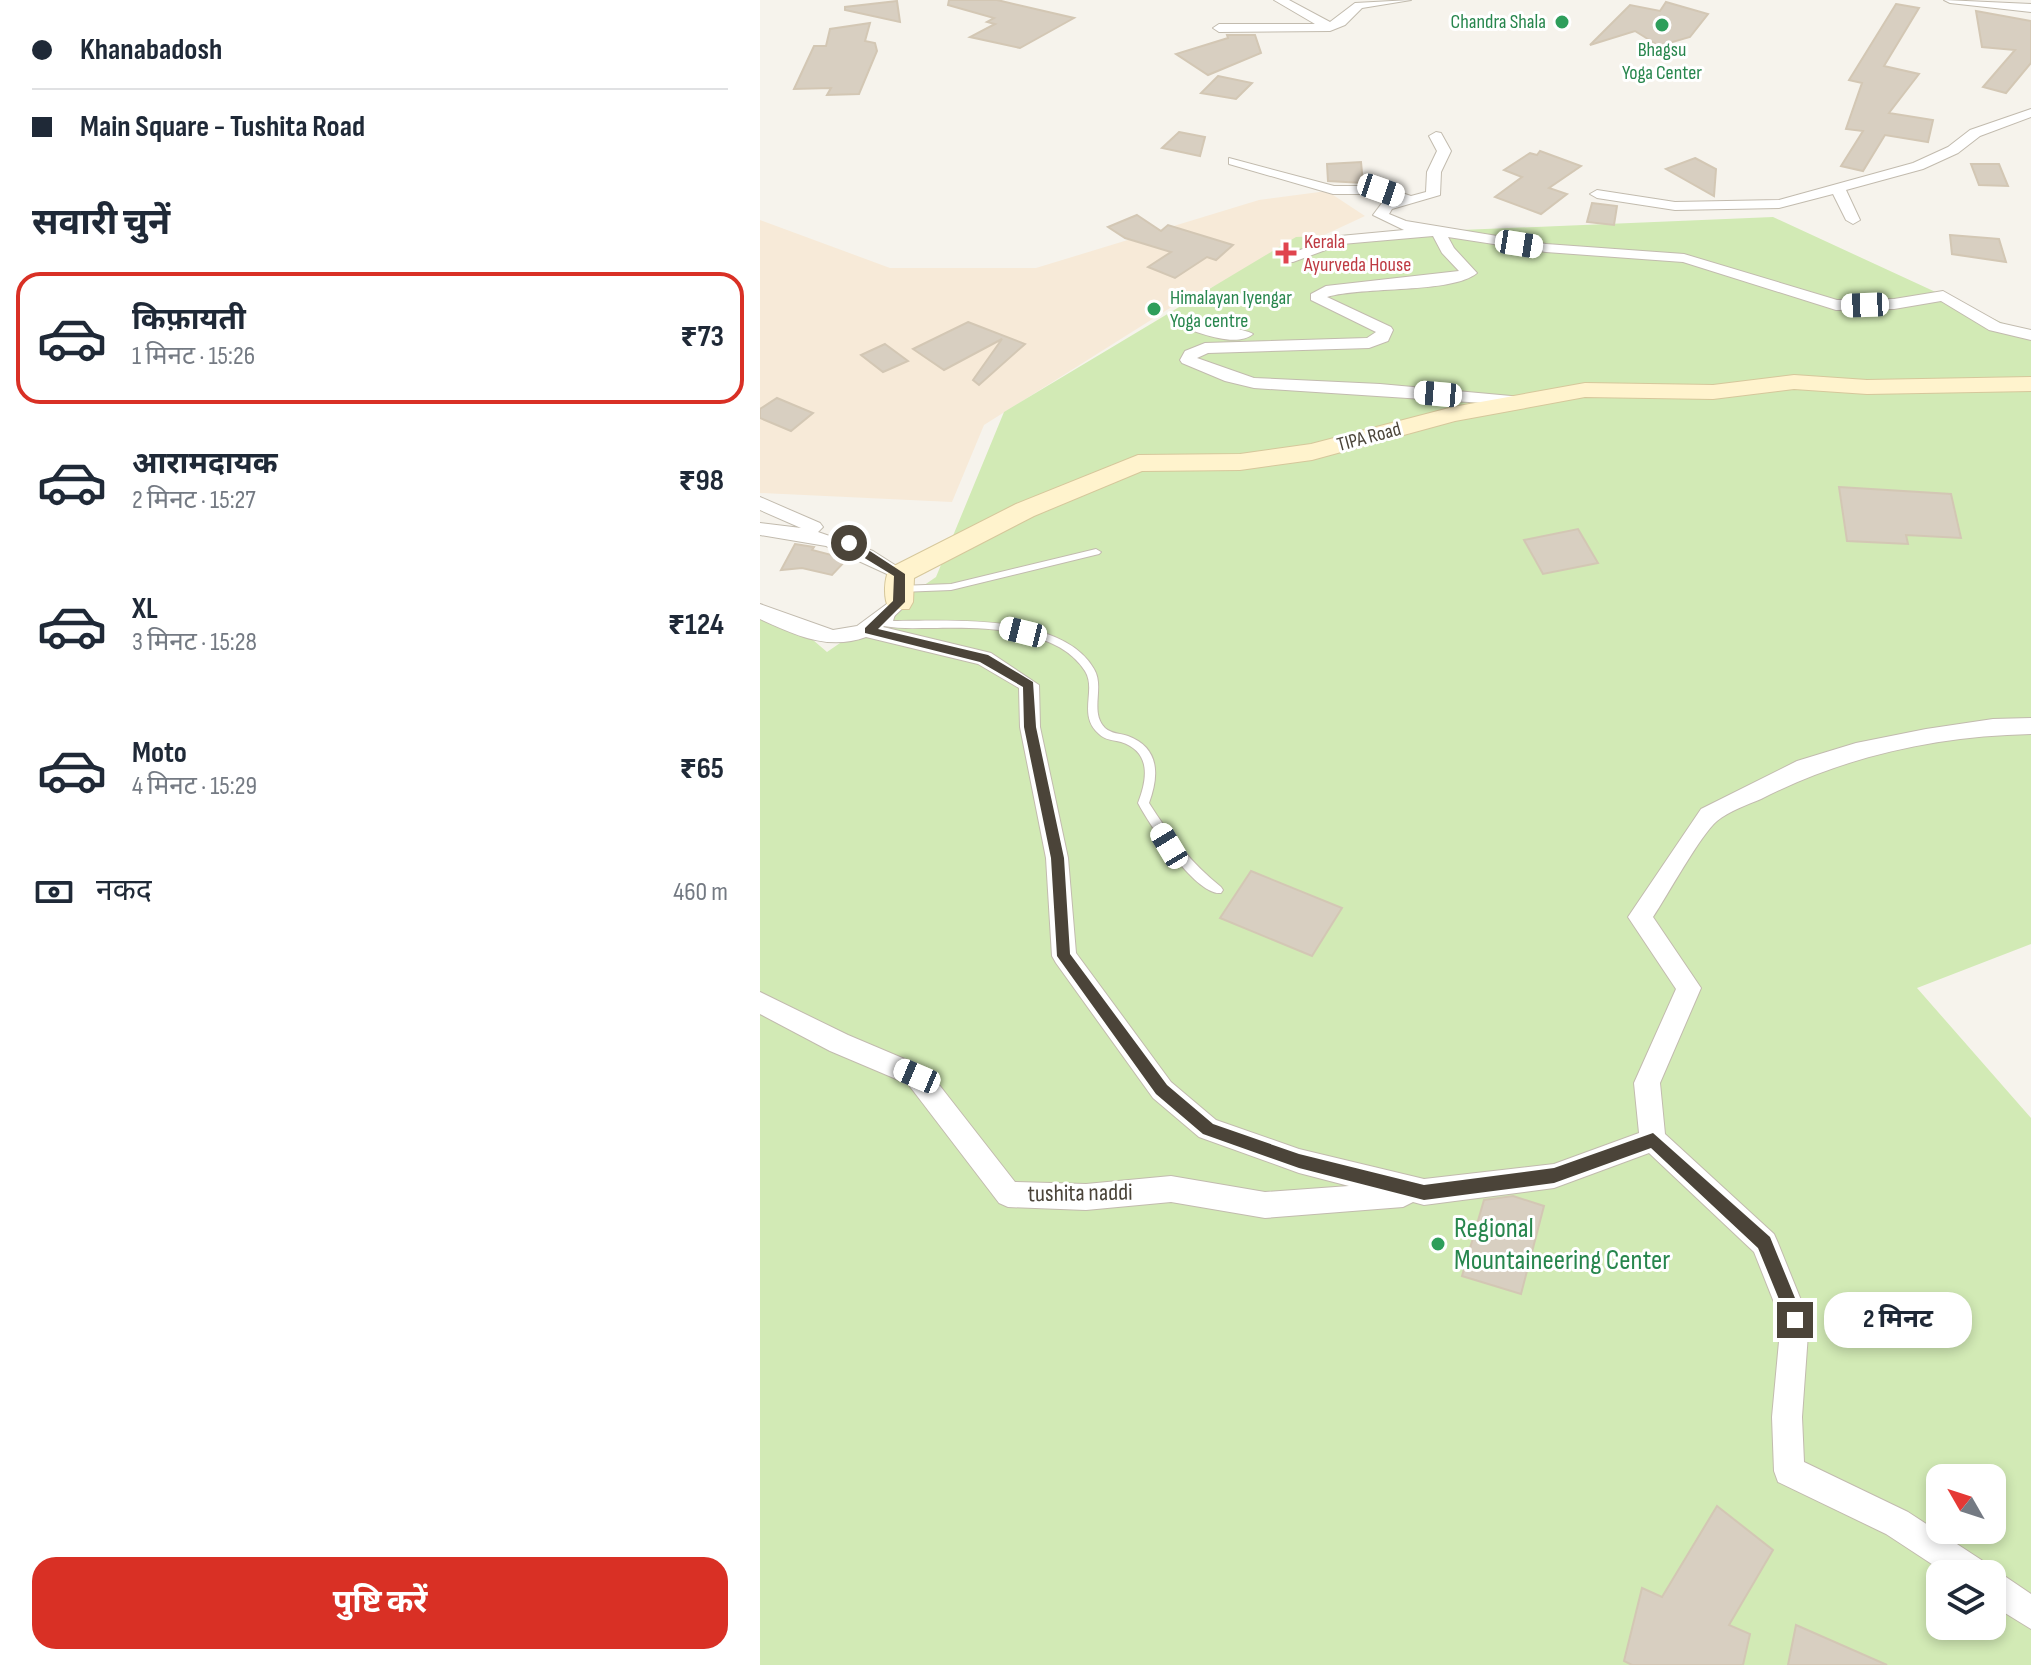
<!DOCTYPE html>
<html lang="hi">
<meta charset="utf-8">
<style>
body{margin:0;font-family:"Sofia Sans Condensed","Noto Sans Devanagari",sans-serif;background:#f6f6f7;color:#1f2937;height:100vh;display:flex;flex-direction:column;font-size:30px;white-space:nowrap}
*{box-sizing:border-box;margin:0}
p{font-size:26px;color:#747a83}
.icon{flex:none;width:44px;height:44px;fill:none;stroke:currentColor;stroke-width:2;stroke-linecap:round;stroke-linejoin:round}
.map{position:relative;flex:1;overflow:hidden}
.panel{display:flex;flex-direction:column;background:#fff;width:760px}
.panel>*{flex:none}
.banner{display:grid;align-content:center;height:176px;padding:0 32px;background:#fff}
.needle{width:52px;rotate:309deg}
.buttons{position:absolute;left:1166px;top:1464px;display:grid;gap:16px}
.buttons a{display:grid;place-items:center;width:80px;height:80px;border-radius:16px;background:#fff;box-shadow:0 4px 12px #0003;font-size:40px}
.end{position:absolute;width:36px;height:36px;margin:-18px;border:10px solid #4b4439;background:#fff;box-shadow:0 0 0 4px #fff}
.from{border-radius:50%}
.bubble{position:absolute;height:56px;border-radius:24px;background:#fff;box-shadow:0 4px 12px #0003;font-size:26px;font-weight:700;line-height:56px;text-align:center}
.car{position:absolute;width:24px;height:48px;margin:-24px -12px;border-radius:10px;box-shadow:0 0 6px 2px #0007;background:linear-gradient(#fff 24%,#345 0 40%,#fff 0 76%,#345 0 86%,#fff 0)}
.banner b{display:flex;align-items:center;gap:28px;height:76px;font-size:30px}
.banner b+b{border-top:2px solid #e0e1e3}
.banner i{width:20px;height:20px;background:#1f2937}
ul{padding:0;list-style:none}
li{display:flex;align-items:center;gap:24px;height:132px;margin:0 16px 12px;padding:0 16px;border:4px solid transparent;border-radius:24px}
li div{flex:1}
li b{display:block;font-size:30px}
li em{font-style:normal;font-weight:700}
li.active{border-color:#d93025}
li>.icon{width:72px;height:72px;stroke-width:1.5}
h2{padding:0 32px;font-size:36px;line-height:96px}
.pay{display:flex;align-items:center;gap:20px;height:88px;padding:0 32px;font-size:30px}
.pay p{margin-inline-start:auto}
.action{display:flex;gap:16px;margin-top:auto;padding:16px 32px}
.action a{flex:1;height:92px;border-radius:24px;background:#d93025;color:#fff;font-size:32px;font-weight:700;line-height:92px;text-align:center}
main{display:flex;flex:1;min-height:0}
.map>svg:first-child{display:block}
.commercial{fill:#f7ead8}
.green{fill:#d2eab5;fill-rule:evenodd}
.building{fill:#d8cfc1;stroke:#d3c7b4;stroke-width:2}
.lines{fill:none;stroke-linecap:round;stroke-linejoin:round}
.lane-casing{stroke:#c2bbae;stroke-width:2}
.street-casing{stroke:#c2bbae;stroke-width:2}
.secondary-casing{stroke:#d6c79b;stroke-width:2}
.lane{fill:#fff;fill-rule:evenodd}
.street{fill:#fff;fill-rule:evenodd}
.secondary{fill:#fff3cd;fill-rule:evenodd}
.route{fill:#4b4439}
.leisure-dot{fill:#2e9e5b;stroke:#fff;stroke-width:3}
.health-dot{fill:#e0444e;stroke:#fff;stroke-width:3}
.labels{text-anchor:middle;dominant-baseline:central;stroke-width:6;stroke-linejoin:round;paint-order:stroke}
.far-leisure-label{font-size:20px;fill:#27864d;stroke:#fff;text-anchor:end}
.far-health-label{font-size:20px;fill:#be3a42;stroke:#fff;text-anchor:start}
.far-street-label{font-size:20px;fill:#4b4439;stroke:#fff}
.street-label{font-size:24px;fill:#4b4439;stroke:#fff}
.near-leisure-label{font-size:28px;fill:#27864d;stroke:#fff;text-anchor:start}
</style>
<main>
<section class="panel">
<div class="banner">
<b><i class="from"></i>Khanabadosh</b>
<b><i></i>Main Square - Tushita Road</b>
</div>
<h2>सवारी चुनें</h2>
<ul>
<li class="active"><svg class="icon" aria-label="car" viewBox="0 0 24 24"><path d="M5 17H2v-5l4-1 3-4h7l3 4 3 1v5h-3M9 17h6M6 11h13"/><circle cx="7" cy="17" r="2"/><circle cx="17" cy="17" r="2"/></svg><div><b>किफ़ायती</b><p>1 मिनट · 15:26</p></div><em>₹73</em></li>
<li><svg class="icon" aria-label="car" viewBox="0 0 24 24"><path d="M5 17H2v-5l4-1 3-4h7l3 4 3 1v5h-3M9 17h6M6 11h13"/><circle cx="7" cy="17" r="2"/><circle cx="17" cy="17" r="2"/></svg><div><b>आरामदायक</b><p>2 मिनट · 15:27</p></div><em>₹98</em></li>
<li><svg class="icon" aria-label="car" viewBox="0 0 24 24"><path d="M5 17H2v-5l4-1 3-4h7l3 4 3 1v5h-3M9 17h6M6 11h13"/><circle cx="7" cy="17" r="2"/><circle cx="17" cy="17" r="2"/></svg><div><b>XL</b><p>3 मिनट · 15:28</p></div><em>₹124</em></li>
<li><svg class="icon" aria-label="car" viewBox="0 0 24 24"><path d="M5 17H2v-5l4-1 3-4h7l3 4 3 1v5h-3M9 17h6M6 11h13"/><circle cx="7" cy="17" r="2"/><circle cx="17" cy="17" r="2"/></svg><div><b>Moto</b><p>4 मिनट · 15:29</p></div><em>₹65</em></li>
</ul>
<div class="pay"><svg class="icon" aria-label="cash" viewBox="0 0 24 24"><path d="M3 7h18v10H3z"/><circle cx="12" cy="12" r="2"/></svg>नकद<p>460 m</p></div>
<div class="action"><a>पुष्टि करें</a></div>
</section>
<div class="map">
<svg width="1271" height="1665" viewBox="0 0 1271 1665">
<rect width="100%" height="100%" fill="#f6f3ec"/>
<polygon class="commercial" points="567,191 605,216 418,303 224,425 192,502 0,493 0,220 130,268 276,268 499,200"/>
<path class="green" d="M1013,217L1271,336V944L1157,988L1271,1118V1665H0V613L46,634L67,652L176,577L244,412L536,237ZM1180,1478H1232V1530H1180ZM1180,1574H1232V1626H1180Z"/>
<g class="building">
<polygon points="189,0 237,0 314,18 260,48 210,37 235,24 227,22 234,18 188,5"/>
<polygon points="137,1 140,22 85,10 85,7"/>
<polygon points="906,2 948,14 930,37 899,46 875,31 830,45 870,5 900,11"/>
<polygon points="1136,4 1159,8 1124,66 1159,74 1129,113 1173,120 1168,142 1125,135 1103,171 1081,166 1103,131 1086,129 1102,83 1089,80"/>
<polygon points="1216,11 1271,21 1271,63 1246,93 1223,87 1255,50 1222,47"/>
<polygon points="110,23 105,41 115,43 117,51 99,94 67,95 71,88 34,89 54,46 66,46 70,29"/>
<polygon points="467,35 495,35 501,53 448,75 416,54 468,38"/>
<polygon points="458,76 492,83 476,99 441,93"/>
<polygon points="419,132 445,137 440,156 402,148"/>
<polygon points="780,151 821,166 789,188 807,194 781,214 735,197 762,177 744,170 770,153 777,155"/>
<polygon points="935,158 956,169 954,196 906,169"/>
<polygon points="601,162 603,183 568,181 567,164"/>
<polygon points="1211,164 1239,164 1248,186 1219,185"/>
<polygon points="832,203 857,206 854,225 827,222"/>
<polygon points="377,215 401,231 408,225 473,245 456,260 447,257 415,278 388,267 411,252 365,238 348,227"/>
<polygon points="1190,235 1239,239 1246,262 1192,254"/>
<polygon points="208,322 265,344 219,385 213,380 242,339 184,370 153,349"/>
<polygon points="125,344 148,361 123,372 101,355"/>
<polygon points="17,398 53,413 31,431 0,418 0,409"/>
<polygon points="1079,487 1191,494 1201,538 1146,535 1148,544 1087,541"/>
<polygon points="818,529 838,563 783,574 764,540"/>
<polygon points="35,544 54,547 52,550 87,559 72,575 42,568 21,570"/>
<polygon points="491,871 582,908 552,956 460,918"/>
<polygon points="753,1196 784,1206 761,1294 702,1276 724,1200"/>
<polygon points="957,1506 1013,1550 969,1625 990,1634 983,1665 872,1665 864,1661 882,1588 902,1597"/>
<polygon points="1036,1625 1127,1665 1028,1665"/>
</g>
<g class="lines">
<defs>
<g id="lane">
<polygon points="336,549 341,552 339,554 191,590 140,592 135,589 140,586 191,584"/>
<path d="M131,608L136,611L133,621C188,621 302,613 334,669C345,687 329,712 345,728C352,734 359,733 368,736C400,748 399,776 389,803C409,835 431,863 461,887L463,890L461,893C436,896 389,824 378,803C387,780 392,752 361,742C353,740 345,740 339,734C317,715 337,690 325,671C297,626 218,627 172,628C156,628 139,629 124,626L122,624L126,611Z"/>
</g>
<g id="street">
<polygon points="514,0 529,0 570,22 595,3 651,0 602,8 585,25 570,31 459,32 453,28 459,24 555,24"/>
<polygon points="1184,0 1271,4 1271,12 1190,3"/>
<polygon points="1271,109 1271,117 1220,136 1198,153 1163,169 1086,190 1100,220 1093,224 1086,220 1073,194 1019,208 915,210 837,198 830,194 837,190 915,202 1019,200 1153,163 1188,147 1210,130"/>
<path d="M676,132L681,133L691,151L681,172L680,195L632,209L629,214L646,221L786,244L924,254L1077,300L1134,299L1183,291L1240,323L1271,330V340L1229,330L1181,301L1134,309L1076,310L923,262L786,252L688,237L694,248L717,273C692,294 603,286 567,297L631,327L633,330L628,341L609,348L448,353L437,358L494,378L620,384L762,397L768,398V406L494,388L465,381L422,363L420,360L425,351L445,343L607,338L616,332L551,300V294L566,286L699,271L682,253L673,236L582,244L533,262H523V256L580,236L644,230L613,215L622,203L635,200L619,194H573L469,164V158L574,186H621L651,196L666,192L667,172L677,151L669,136Z"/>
<path d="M421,317C434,321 487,329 493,334C475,349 436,331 415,325V319Z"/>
<polygon points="0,497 60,523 63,527 58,532 113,551 149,574 140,580 66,546 0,535 0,523 41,528 0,510"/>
<path d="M139,595L149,602L123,627L231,653L279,685L280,727L308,858L316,953L411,1082L456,1120L539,1149L664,1179L794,1164L879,1133L874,1083L916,989L868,917L941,809L1037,761L1096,743L1166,729L1233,719L1271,718V734C1177,736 1085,756 1001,799C987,805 969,811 957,821C941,834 907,896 893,917L941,988L900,1083L905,1134L1014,1234L1018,1243L1049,1320L1042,1417L1044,1462L1148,1512L1226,1563L1230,1571L1243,1575L1271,1594V1629L1232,1605V1574H1187L1126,1534L1018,1482L1014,1471L1012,1417L1021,1320L994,1252L889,1153L794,1188L664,1205L653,1202L643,1207L505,1218L411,1202L326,1210L248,1207L239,1203L148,1084L70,1051L0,1014V992L88,1035L166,1068L255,1182L326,1184L411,1176L505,1192L589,1186L539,1173L439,1137L393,1098L296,963L292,956L286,858L260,727L259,688L218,664L106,637C68,651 35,635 0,619V604L73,630L97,626Z"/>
</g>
<path id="secondary" d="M1034,375L1107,380L1271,377V391L1107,394L1034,389L953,399L825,397L695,421L552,460L480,470L382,471L274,516L154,578L153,602L149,609H129C123,598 124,578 130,568L256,504L378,455L480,454L551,444L693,407L825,383L953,385Z"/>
</defs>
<use href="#lane" class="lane-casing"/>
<use href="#street" class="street-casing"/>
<use href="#secondary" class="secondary-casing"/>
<use href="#lane" class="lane"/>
<use href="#street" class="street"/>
<use href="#secondary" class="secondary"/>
</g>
<polygon class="route" points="85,540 93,540 145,574 145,602 118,629 228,655 273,682 276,727 304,858 310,954 407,1085 453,1124 539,1154 664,1185 794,1168 893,1133 1010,1237 1044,1320 1041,1326 1030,1326 998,1248 891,1148 794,1183 664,1200 539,1168 443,1134 396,1094 297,956 291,858 264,727 263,687 220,662 105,633 105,628 133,601 134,576 85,546"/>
<g class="leisure-dot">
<circle cx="802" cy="22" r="8"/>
<circle cx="902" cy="25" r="8"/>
<circle cx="394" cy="309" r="8"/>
<circle cx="678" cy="1244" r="8"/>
</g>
<path class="health-dot" d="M522 241h8v8h8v8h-8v8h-8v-8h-8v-8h8z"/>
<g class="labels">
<g class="far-leisure-label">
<text x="786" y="22">Chandra Shala</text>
<text x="902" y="50" text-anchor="middle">Bhagsu<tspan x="902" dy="23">Yoga Center</tspan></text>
<text x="410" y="298" text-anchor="start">Himalayan Iyengar<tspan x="410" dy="23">Yoga centre</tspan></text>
</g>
<g class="far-health-label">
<text x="544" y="242">Kerala<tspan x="544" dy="23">Ayurveda House</tspan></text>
</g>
<g class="far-street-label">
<text transform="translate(609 437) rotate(-15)">TIPA Road</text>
</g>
<g class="street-label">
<text transform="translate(320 1193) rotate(-1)">tushita naddi</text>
</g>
<g class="near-leisure-label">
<text x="694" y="1228">Regional<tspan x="694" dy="32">Mountaineering Center</tspan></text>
</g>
</g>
</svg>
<div class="buttons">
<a><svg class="needle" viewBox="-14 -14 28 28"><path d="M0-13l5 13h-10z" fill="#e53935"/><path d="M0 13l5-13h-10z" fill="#747a83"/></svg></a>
<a><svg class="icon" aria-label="layers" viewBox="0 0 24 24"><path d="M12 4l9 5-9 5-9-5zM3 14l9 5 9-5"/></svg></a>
</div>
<i class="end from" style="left:89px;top:543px"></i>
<i class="end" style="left:1035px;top:1320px"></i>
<div class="bubble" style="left:1064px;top:1292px;width:148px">2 मिनट</div>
<i class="car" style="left:621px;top:190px;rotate:109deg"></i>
<i class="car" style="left:759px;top:244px;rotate:99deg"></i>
<i class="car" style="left:1105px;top:305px;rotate:268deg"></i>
<i class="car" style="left:678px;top:394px;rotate:275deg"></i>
<i class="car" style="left:263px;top:632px;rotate:284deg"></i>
<i class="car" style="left:409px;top:846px;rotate:329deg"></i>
<i class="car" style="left:157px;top:1076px;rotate:293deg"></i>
</div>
</main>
